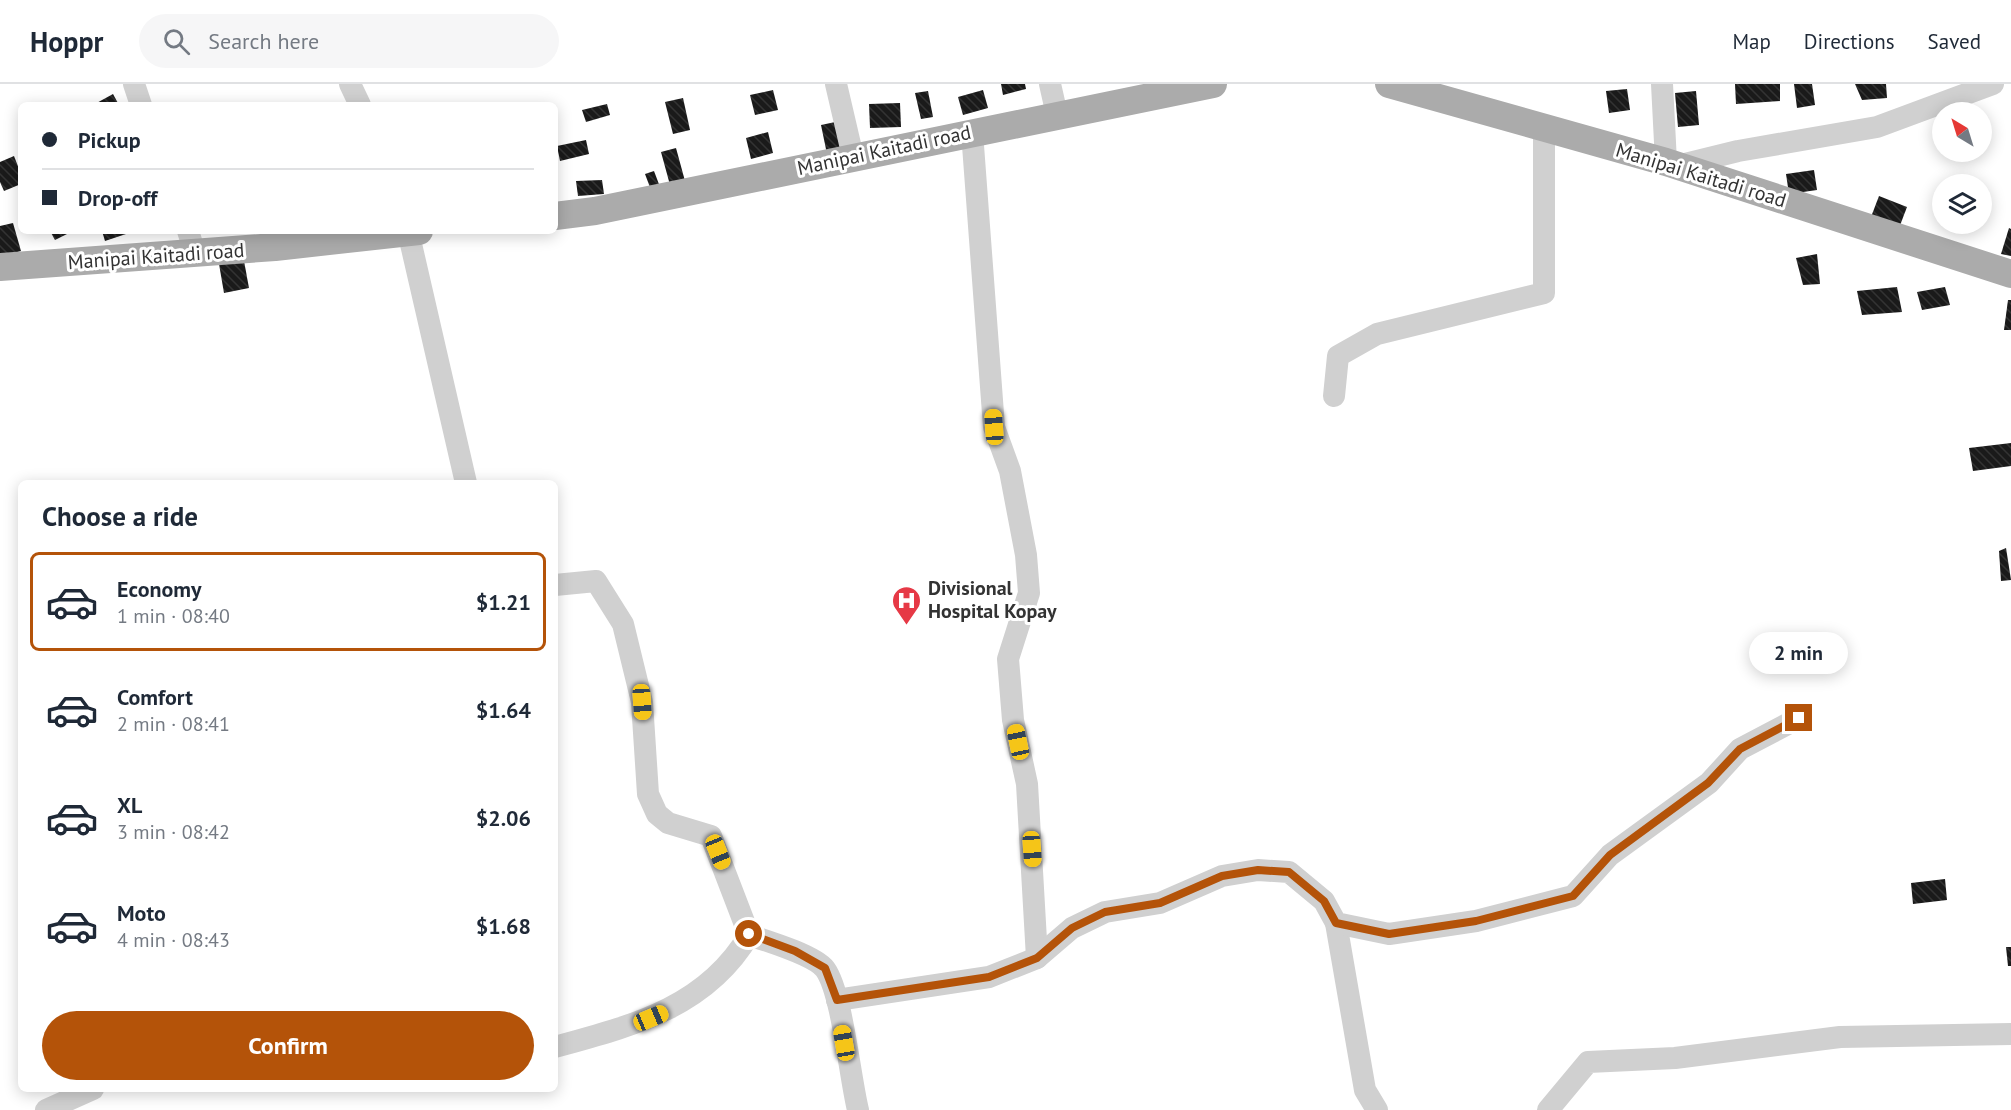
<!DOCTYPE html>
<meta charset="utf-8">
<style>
body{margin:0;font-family:"PT Sans",sans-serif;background:#f6f6f7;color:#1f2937;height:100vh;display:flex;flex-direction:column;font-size:22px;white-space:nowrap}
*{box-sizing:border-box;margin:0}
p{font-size:20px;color:#747a83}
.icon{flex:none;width:33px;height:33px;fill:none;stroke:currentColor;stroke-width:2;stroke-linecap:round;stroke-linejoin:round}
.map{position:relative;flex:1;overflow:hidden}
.side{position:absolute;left:18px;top:396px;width:540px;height:612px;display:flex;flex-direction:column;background:#fff;border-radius:9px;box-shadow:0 3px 15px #0003}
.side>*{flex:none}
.hud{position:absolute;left:18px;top:18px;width:540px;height:132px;border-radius:9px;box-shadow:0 3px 15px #0003;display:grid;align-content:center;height:132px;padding:0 24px;background:#fff}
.needle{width:39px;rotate:322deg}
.tools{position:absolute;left:1932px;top:18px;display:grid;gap:12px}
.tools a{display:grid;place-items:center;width:60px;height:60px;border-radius:50%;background:#fff;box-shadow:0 3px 15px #0003;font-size:30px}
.end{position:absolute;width:27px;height:27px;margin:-14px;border:8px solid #b45309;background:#fff;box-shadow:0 0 0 3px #fff}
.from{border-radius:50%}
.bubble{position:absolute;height:42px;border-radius:21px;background:#fff;box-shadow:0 3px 15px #0003;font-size:20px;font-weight:700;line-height:42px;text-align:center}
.car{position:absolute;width:18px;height:36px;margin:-18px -9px;border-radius:8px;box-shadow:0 0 4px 2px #0007;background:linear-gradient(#f5c518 24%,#345 0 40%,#f5c518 0 76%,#345 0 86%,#f5c518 0)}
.hud b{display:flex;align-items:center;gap:21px;height:57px;font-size:22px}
.hud b+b{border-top:2px solid #e0e1e3}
.hud i{width:15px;height:15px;background:#1f2937}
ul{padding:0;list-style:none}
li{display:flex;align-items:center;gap:18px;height:99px;margin:0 12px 9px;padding:0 12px;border:3px solid transparent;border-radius:9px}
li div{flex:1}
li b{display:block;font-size:22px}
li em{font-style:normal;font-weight:700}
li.current{border-color:#b45309}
li>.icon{width:54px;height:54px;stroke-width:1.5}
h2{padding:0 24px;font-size:27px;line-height:72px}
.action{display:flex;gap:12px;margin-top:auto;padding:12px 24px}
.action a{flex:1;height:69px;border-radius:36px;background:#b45309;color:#fff;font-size:24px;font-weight:700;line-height:69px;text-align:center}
header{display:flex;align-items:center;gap:36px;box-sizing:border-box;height:84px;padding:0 30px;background:#fff;border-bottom:2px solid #e0e1e3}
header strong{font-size:28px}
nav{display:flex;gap:33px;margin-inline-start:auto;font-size:21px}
.search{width:420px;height:54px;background:#f6f6f7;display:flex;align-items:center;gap:15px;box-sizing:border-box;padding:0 21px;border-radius:33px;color:#747a83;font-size:22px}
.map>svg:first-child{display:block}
.building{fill:url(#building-back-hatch)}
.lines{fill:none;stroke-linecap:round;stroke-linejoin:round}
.minor{stroke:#d0d0d0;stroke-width:22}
.major{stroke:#ababab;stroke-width:28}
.route{stroke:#b45309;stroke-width:8}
.labels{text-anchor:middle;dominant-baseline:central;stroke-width:6;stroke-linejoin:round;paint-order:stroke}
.street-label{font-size:20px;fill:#333;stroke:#fff}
.poi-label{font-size:20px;font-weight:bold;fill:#333;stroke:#fff;text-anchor:start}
</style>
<header>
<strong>Hoppr</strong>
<div class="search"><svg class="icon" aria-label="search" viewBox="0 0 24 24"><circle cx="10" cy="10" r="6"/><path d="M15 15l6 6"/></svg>Search here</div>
<nav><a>Map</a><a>Directions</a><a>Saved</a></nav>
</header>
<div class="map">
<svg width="2011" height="1026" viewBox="0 0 2011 1026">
<defs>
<pattern id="building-back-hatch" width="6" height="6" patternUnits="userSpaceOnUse" patternTransform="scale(1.5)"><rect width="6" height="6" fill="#1a1a1a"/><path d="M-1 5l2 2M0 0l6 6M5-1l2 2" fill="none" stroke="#333"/></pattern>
</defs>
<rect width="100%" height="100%" fill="#fff"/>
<g class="building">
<polygon points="1001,0 1025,0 1026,5 1003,11"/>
<polygon points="1735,0 1780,0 1780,17 1736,20"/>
<polygon points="1794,0 1812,0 1815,21 1797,24"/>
<polygon points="1855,0 1886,0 1887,14 1862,16"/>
<polygon points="1627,5 1630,26 1609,29 1606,7"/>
<polygon points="773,6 778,26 755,31 750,11"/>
<polygon points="983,6 988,24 963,31 958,13"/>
<polygon points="928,7 933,33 921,35 915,9"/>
<polygon points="1696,7 1699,41 1678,43 1675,9"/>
<polygon points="113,10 119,21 93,21"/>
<polygon points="683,14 690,46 673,50 665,18"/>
<polygon points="900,19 901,43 870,44 869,20"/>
<polygon points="607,20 610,31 586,38 582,26"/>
<polygon points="840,37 846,66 827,70 821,41"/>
<polygon points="768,48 773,69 751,75 746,54"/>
<polygon points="586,56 589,70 560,77 557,62"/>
<polygon points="676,64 685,97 670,101 661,68"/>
<polygon points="14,72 21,90 21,100 4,107 0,98 0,78"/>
<polygon points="1814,86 1817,106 1789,110 1786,90"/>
<polygon points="654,87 660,103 651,106 645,90"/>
<polygon points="602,96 604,110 578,112 576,97"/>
<polygon points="1879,112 1907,123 1899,144 1871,133"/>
<polygon points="13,139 21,167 0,173 0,142"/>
<polygon points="2009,144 2011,145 2011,172 2001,170"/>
<polygon points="50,147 73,147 55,156"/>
<polygon points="102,147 128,147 129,149 105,157"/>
<polygon points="1817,170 1820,200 1803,201 1796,174"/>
<polygon points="244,177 249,204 224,209 219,180"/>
<polygon points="1897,203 1902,228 1862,231 1857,207"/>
<polygon points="1945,203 1950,221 1922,226 1917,208"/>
<polygon points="2008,216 2011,216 2011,246 2004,246"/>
<polygon points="2011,359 2011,382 1973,387 1969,364"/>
<polygon points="2006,464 2011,496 2001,497 1999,467"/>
<polygon points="1945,795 1947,816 1913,820 1911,799"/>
<polygon points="2006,863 2011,863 2011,882 2008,882"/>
</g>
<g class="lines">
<g class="minor">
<polyline points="134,0 141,21"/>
<polyline points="350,0 360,21"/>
<polyline points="836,0 853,73"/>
<polyline points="1050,0 1057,31"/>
<polyline points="1662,0 1666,78"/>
<polyline points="972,48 994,343 1010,387 1026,471 1029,509 1008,575 1013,636 1027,700 1037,874"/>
<polyline points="1677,82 1738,67 1877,43 1993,0"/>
<polyline points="188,147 195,169"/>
<polyline points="408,147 466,399"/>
<polyline points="1334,312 1338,272 1377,250 1544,209 1544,44"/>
<path d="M555,501L596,497L623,540L642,618L648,710L657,730L668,739L711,752L749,851C706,924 631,942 555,963"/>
<polyline points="1336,839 1365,1006 1377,1026"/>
<path d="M749,851C767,857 814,871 825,885C842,908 850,994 858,1026"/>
<polyline points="837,916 989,893 1037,874 1072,844 1105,828 1160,819 1222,792 1258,786 1289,788 1324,817 1336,839 1389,850 1476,837 1573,812 1610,771 1709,699 1740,665 1799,634"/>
<polyline points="46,1026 93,1005"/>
<polyline points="1548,1026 1588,978 1675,974 1840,953 2011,950"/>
</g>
<g class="major">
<polyline points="1389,0 1666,78 2011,190"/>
<polyline points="555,132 595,127 1213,0"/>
<polyline points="0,183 275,163 419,147"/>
</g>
</g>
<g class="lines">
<polyline class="route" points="749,850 795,867 825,884 837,916 989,893 1037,874 1072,844 1105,828 1160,819 1222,792 1258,786 1289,788 1324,817 1336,839 1389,850 1476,837 1573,812 1610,771 1708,699 1740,665 1799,634"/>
</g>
<defs>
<symbol id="hospital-pin" viewBox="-11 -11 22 30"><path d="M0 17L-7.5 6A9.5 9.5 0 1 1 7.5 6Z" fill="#e63946" stroke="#fff"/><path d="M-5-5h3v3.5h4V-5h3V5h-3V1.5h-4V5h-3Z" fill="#fff"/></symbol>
</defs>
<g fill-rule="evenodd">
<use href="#hospital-pin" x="890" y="500" width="33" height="45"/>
</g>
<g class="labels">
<g class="street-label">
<text transform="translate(884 66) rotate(-12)">Manipai Kaitadi road</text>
<text transform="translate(1701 91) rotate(17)">Manipai Kaitadi road</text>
<text transform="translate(156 172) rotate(-4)">Manipai Kaitadi road</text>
</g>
<g class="poi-label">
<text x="928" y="504">Divisional<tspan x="928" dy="23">Hospital Kopay</tspan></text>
</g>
</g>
</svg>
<div class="tools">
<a><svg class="needle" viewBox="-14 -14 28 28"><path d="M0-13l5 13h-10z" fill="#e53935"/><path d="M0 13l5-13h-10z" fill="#747a83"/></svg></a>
<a><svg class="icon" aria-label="layers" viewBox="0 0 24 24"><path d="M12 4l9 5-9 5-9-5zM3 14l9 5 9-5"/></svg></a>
</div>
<i class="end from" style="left:749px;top:850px"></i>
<i class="end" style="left:1799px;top:634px"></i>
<div class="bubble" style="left:1749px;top:548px;width:99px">2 min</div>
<i class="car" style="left:994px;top:343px;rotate:356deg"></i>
<i class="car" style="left:642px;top:618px;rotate:176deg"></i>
<i class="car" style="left:1018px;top:658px;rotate:348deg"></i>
<i class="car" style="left:1032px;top:765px;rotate:176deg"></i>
<i class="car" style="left:718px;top:768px;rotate:158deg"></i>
<i class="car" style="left:651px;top:934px;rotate:67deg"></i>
<i class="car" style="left:844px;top:959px;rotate:350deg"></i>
<div class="hud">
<b><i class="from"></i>Pickup</b>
<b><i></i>Drop-off</b>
</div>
<section class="side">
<h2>Choose a ride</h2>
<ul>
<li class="current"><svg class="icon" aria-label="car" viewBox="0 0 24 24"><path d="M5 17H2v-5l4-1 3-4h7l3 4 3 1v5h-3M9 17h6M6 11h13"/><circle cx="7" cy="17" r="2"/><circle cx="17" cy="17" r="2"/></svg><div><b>Economy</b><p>1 min · 08:40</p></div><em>$1.21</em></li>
<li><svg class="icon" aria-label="car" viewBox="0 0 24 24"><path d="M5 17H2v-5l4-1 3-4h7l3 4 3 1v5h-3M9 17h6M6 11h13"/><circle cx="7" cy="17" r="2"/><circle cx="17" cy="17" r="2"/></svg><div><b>Comfort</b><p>2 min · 08:41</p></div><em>$1.64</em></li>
<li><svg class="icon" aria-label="car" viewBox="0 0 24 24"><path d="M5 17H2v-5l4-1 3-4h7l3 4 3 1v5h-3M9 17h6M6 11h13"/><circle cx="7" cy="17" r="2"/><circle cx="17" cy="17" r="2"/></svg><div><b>XL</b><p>3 min · 08:42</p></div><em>$2.06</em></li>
<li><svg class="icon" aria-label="car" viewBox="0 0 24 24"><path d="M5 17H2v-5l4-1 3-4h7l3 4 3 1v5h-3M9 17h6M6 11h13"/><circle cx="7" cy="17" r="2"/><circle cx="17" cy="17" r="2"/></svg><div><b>Moto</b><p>4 min · 08:43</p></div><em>$1.68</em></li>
</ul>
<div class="action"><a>Confirm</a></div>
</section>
</div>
